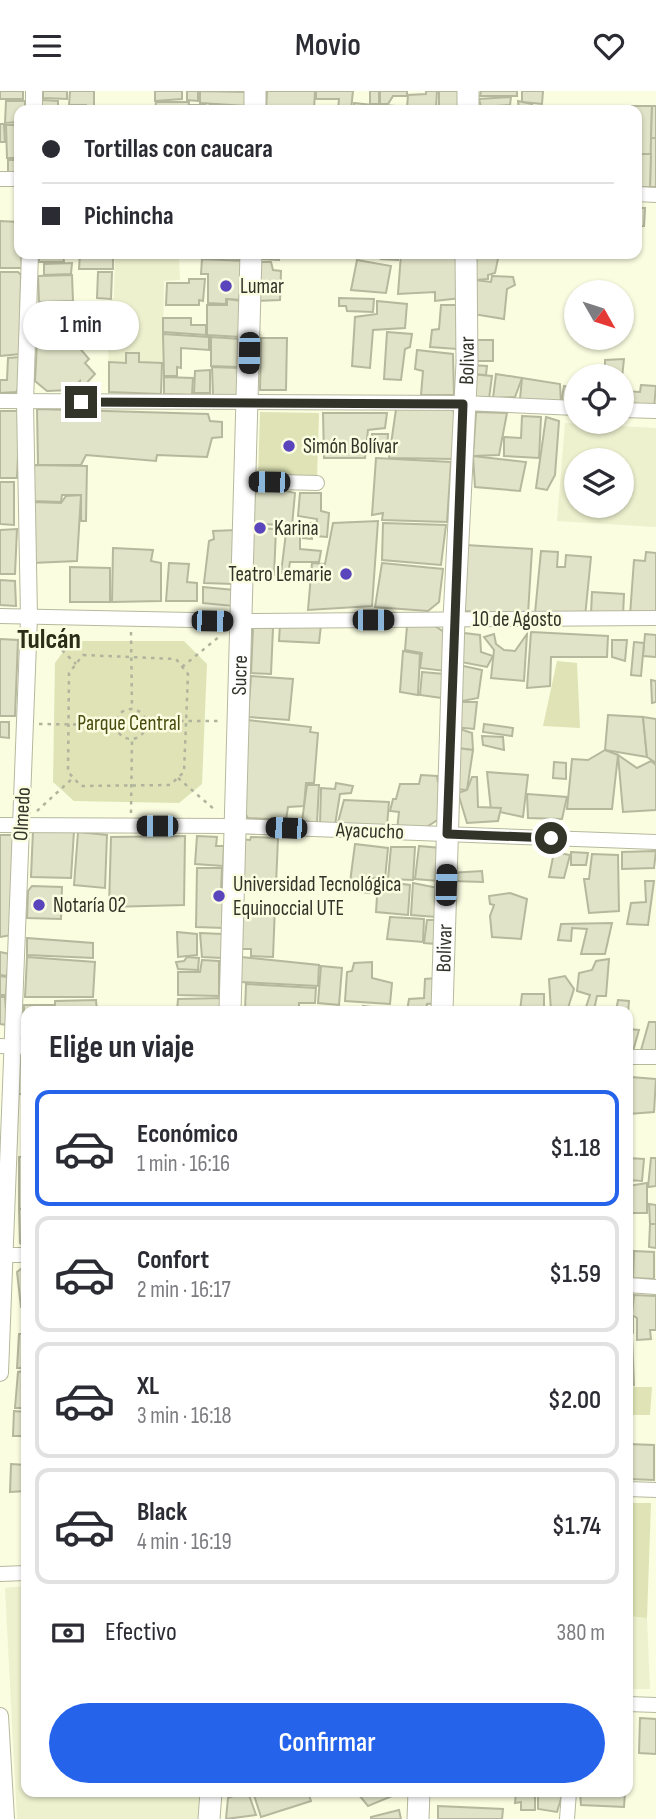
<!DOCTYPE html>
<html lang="es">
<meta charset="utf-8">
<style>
body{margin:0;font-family:"Sofia Sans Condensed",sans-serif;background:#f2f2f3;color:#2b2b33;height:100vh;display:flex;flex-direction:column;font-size:26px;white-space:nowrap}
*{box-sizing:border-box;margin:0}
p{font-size:23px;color:#7c7c81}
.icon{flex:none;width:38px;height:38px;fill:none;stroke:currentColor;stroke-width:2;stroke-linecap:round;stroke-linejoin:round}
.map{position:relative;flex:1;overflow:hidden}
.details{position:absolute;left:21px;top:915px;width:612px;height:791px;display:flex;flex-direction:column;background:#fff;border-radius:14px;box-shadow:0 2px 5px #0004}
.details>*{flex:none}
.guide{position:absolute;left:14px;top:14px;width:628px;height:154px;border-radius:14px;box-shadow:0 2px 5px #0004;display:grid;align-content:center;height:154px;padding:0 28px;background:#fff}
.needle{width:46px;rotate:129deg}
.controls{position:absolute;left:564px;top:189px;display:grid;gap:14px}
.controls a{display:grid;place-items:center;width:70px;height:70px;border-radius:50%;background:#fff;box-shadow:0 2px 5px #0004;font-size:35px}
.end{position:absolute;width:32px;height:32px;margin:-16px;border:9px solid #333429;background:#fff;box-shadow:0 0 0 4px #fff}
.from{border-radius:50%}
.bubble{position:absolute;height:49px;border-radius:24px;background:#fff;box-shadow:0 2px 5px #0004;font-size:23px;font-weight:600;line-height:49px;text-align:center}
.car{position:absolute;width:21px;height:42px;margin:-21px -10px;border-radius:9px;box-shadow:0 0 5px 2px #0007;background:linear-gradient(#222 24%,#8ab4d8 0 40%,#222 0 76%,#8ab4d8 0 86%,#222 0)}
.guide b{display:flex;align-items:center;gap:24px;height:66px;font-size:26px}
.guide b+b{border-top:2px solid #e1e1e2}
.guide i{width:18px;height:18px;background:#2b2b33}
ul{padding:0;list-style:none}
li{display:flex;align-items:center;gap:21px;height:116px;margin:0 14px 10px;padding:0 14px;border:4px solid #e1e1e2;border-radius:14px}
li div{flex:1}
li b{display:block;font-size:26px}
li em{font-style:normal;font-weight:600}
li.on{border-color:#2563eb}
li>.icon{width:63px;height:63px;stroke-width:1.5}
h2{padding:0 28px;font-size:32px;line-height:84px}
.pay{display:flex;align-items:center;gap:18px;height:77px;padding:0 28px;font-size:26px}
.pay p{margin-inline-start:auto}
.button{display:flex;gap:14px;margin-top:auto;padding:14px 28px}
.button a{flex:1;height:80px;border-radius:42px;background:#2563eb;color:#fff;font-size:28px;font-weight:600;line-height:80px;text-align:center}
header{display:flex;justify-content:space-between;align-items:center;height:91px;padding:0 28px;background:#fff;font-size:32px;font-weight:600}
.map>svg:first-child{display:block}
.built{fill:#edf1ce;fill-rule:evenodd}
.green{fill:#dfe3b5}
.building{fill:#e0e3c7;stroke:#b5b89d;stroke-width:2}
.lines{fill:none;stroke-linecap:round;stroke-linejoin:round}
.minor-casing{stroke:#b7b99e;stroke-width:16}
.tertiary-casing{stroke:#b7b99e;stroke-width:18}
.primary-casing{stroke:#b7b99e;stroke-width:23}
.path{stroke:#b1b49d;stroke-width:2.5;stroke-dasharray:3.5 5;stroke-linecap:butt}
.minor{stroke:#fff;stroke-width:14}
.tertiary{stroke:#fff;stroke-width:16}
.primary{stroke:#fff;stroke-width:21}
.route{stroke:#333429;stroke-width:9}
.poi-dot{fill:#5b45bd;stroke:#fafde0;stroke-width:2.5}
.labels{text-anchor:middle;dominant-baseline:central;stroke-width:5;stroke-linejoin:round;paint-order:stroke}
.poi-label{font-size:21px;fill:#333429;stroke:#fafde0;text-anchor:start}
.street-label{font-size:21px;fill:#333429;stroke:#fafde0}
.park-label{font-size:21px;fill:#494b0e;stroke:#fafde0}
.district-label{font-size:28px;font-weight:bold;fill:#2b2d16;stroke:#fafde0}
</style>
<header><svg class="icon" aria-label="menu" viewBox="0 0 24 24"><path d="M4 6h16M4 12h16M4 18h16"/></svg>Movio<svg class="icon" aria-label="heart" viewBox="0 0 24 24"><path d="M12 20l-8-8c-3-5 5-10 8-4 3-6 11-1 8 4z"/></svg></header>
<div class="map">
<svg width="656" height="1728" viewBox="0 0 656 1728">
<rect width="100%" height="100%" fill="#fafde0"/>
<g class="built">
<polygon points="179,166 180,189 164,190 162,305 108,303 109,211 114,206 115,167"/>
<path d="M565,332L656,337V436L557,430ZM576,369H621V415H576Z"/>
<polygon points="26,1495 26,1701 201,1701 201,1728 17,1728 5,1497"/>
<polygon points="628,1525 647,1527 650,1598 628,1598"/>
</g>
<g class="green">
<polygon points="260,321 319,322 317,387 258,386"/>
<polygon points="71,550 184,550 207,573 202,693 179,712 74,710 53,691 55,572"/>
<polygon points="557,570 577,572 580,637 543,635"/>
<polygon points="628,1296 652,1296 650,1324 628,1324"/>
<polygon points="628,1412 651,1412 647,1527 628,1525"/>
</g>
<g class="building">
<rect x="0" y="0" width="23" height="8"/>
<polygon points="43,0 67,0 67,8 43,7"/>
<polygon points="70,0 94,0 94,15 102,16 102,19 86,19 86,14 69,14"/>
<polygon points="155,0 182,0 182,8 155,10"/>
<polygon points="187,0 198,0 198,10 187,9"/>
<polygon points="200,0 246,1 246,15 200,12"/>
<polygon points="267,0 315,0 314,19 266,19"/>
<polygon points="316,0 353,0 351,19 338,19 339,8 316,8"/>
<rect x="370" y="0" width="9" height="13"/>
<polygon points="380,0 407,0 407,5 393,5 388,13 380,13"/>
<polygon points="426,0 437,0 436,18 407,17 408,4 426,3"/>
<polygon points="439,0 459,0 459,17 439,16"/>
<polygon points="481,0 517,0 517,5 480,5"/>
<polygon points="522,0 543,0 542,13 522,11"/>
<polygon points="511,6 510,14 481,16 479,8"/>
<polygon points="42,9 58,10 58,19 42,19"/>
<polygon points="6,10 25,10 25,19 19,19 19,31 5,32"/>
<polygon points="518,10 532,13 532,19 519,19"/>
<polygon points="156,11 189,11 188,19 155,19"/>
<polygon points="354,12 382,15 382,19 353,19"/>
<polygon points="210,13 245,16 245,19 209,19"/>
<rect x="190" y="14" width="15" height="5"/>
<polygon points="384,14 406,16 406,19 384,19"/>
<polygon points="632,15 652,15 651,63 637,63 637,19 632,19"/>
<polygon points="652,15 656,15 656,47 651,47"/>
<polygon points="0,33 4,33 5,51 0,51"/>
<polygon points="6,34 19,34 19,67 7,67"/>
<polygon points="651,47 656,47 656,96 650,96"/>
<polygon points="637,63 651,63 650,96 637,96"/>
<rect x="8" y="69" width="11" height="13"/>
<polygon points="637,117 645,117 644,135 637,135"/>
<polygon points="0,130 19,131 22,177 0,177"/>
<polygon points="39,163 63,163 64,171 39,171"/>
<polygon points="80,163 113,163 113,178 79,178"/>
<polygon points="201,163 240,163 240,168 201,166"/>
<polygon points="260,163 279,163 279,169 260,168"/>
<polygon points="382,163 398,163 398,169 381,168"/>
<polygon points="401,163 463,163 461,207 435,210 435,201 398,203"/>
<polygon points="477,163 499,163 495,182 488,184 488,188 475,189"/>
<polygon points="202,168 245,170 243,209 226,208 226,213 208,212 208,183 201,183"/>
<polygon points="357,169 391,175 386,202 351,199"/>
<polygon points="260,171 271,171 273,179 281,180 280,209 256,210"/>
<polygon points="72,172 71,183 44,184 44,173"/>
<polygon points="0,181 18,181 21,184 20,263 0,265"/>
<polygon points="98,181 112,181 111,208 97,207"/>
<polygon points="72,184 73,210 39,211 38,185"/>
<polygon points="492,185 513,186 515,194 507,198 504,228 473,223 475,189 491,191"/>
<polygon points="189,188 205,188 203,210 199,209 199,214 166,214 167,192 189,192"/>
<polygon points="339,207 374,208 373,221 347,220 346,215 339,215"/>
<polygon points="227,208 242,210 241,246 207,244 207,214 227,214"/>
<polygon points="377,210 407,213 405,237 373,239 370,277 352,275 355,226 377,223"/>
<polygon points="39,212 56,212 57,236 54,242 61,249 77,243 76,253 89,268 85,272 95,283 81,298 80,290 71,299 47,300 35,290"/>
<polygon points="441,214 458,214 457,258 430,256 432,239 439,238"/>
<polygon points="163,227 191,227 191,234 206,234 206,244 163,241"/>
<polygon points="387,241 412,243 410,256 405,258 401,289 384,288"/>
<polygon points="163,243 209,246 209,259 181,257 181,277 177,276 177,285 164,285"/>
<polygon points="211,246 241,248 239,276 211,275"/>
<polygon points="261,247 287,247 286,299 260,299"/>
<rect x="470" y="249" width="23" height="21"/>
<polygon points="417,259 453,263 454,304 421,304 423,280 415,278"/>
<polygon points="126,262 139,262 139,271 162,272 161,303 109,301 109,271 126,272"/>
<polygon points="20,266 20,295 16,301 0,302 0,289 7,289 8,267"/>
<polygon points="624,268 621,296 621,285 605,285 605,269"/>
<polygon points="471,274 487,275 486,284 470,283"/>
<polygon points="212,276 239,277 238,305 213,304"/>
<polygon points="210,279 210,302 194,302 195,280"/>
<polygon points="470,283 492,285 489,308 468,306"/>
<polygon points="496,283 522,287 515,306 493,307"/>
<polygon points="164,286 193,287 192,304 164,303"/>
<polygon points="522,287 560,293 561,312 520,308"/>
<polygon points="641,294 656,295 654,317 623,314 624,300 640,301"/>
<polygon points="564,295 576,297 576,312 561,312"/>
<polygon points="451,316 455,323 455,368 389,367 396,318"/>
<polygon points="37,318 208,323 210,330 222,331 222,346 212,347 207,366 157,364 156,370 86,364 81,374 38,374"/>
<polygon points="0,320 20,320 17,387 0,387"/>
<polygon points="476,321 507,322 499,364 473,365"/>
<polygon points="323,322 387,322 385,337 368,339 365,367 324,367"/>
<polygon points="522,325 541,326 539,367 504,365 504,346 521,347"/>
<polygon points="546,326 559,330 555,384 547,399 536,397"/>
<polygon points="372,343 388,343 387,359 370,358"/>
<polygon points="473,365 526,371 520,400 475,396"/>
<polygon points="376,367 451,371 447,431 382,429 383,422 372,424"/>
<polygon points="33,374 87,375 86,430 81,430 81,404 62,404 61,411 32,410"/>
<polygon points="0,391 14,391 14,434 0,433"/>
<polygon points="269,396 295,402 292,435 252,432 255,403 258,398"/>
<polygon points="300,402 321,402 321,420 329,422 327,446 316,445 317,428 298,425"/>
<polygon points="81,404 77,470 32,472 32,411 61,412 66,405"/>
<polygon points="378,430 372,515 308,519 312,472 325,473 333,432"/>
<polygon points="304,432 312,432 312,448 303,447"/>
<polygon points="383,432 446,434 441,474 382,469"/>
<polygon points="253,437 276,438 274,484 251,483"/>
<polygon points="17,438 15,483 0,483 0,439"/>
<polygon points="236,439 233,493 204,492 209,450 214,448 213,440"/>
<polygon points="286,442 300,442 300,458 321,460 319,471 290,471 288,483 281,482"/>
<polygon points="466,454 532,458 528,523 462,520"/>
<polygon points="113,457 153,459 151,470 161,472 161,510 112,511"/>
<polygon points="541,460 558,461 557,476 565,476 566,464 591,466 585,526 535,522"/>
<polygon points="646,461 656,462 656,526 630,524 634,469 645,470"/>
<polygon points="169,472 189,473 187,491 197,492 197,510 166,510"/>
<polygon points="382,472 443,478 439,511 428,520 375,516"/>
<polygon points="70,476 110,477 110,511 70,511"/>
<polygon points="0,489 15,490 16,515 0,514"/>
<polygon points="203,496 234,499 233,515 203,512"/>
<polygon points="592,501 624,503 623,525 591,523"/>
<polygon points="280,533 321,534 319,552 279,550"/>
<polygon points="407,535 435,535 447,543 445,580 420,577 422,562 405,559"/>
<polygon points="253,537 273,537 271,583 251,582"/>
<polygon points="531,541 608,545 607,566 551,566 550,595 527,597"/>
<polygon points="464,542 480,544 481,561 493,565 487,576 461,571"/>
<polygon points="494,543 496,553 504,559 515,560 527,543 524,590 491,587 494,559 484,546"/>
<polygon points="645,543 656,544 656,566 643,565"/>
<polygon points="0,548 18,549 15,625 0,625"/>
<polygon points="612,549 627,549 625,570 612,566"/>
<polygon points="634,551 644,552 641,585 631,584"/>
<polygon points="403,560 420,563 418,604 400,601"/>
<polygon points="459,574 482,579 478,607 457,611"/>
<polygon points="422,581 444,583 442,607 420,604"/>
<polygon points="251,585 293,588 289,629 248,626"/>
<polygon points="651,589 656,590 656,611 652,612"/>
<polygon points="457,611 477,611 474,638 454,636"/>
<polygon points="608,624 643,626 647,666 605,659"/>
<polygon points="643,626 656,628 656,672 647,666"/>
<polygon points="248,629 311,636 310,641 318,642 314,692 306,692 304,715 288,716 286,729 248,727 242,718"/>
<polygon points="0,631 9,631 9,647 0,646"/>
<polygon points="484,633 513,637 512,645 483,641"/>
<polygon points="454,636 472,642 473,659 457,657"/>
<polygon points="482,645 503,646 504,659 483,654"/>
<polygon points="457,657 473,659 467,699 455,698"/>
<polygon points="605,659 618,664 612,718 567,718 572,668 588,669"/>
<polygon points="618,664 637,677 651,670 656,674 656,719 623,721"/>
<polygon points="554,671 566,672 566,688 553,687"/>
<polygon points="487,681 528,684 523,726 491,719"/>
<polygon points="421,684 437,685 438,691 442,692 442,726 422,739 397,739 399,721 390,720 393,708 396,708 400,693 419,693"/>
<polygon points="472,686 477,686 478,716 501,717 498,730 467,732 458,702 467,699"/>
<polygon points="336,692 353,695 351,702 340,703 335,734 320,733 321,697 335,698"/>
<polygon points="307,694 319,694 317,732 302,730"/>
<polygon points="527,703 567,706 562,728 528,727"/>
<polygon points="344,709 389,711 387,735 337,735"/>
<polygon points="33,739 74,740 71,787 31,786"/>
<polygon points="78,741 107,744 105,797 74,794"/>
<polygon points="0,744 14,744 12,844 0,846"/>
<polygon points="185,745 184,814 109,816 111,746"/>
<polygon points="197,745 217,746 216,755 224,755 223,775 195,773"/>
<polygon points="251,746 278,747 276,794 239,794 240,748 250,749"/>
<polygon points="355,753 388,757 385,788 371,787 369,802 349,799"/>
<polygon points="419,755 441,757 439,790 415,788"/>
<polygon points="391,756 415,756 413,789 388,788"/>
<polygon points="656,760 654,777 622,778 622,761"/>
<polygon points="554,761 570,764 564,787 549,786"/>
<polygon points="571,761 588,762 586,774 571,774"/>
<polygon points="592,763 618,764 619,820 589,822 584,788 589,788"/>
<polygon points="197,777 222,777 221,801 225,801 224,837 196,836"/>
<polygon points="482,780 483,791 450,790 449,782"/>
<polygon points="378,790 410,794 408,824 376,821"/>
<polygon points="645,790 654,790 648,834 627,833 631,812 646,811"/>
<polygon points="413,792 438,797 436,826 411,824"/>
<polygon points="32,795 62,796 61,828 27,827 28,800"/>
<polygon points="510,802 527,808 521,848 492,846 490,825 494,814 490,813 489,805"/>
<polygon points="242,814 275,815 273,866 251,865 251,858 241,858"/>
<polygon points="390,826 424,828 423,851 387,848"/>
<polygon points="427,829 440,829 436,853 424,852"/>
<polygon points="612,832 605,863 581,863 587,838 572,837 571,850 558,849 561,833"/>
<polygon points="177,841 197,843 197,864 178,866"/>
<polygon points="200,842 222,843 222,867 202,866"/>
<polygon points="27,847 93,852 93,867 27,864"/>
<polygon points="0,861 10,863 7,885 0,884"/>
<polygon points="27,866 95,871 93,906 25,906"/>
<polygon points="187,866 199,867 198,879 178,878 176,871 184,870"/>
<polygon points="241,866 319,874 318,895 240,891"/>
<polygon points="609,868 606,905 597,905 594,919 585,919 590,904 577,900 579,882 592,879 596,870"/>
<polygon points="202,869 219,870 219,905 178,904 178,881 200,881"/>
<polygon points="372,871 372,887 392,892 390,913 345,910 347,881 352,880 354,872"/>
<polygon points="321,875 342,877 339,914 318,912"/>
<polygon points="0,885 7,886 6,904 0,904"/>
<polygon points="565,885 574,898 567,920 551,920 549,888"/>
<polygon points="436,887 436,912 427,913 426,920 407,920 409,908 424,907 425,888"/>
<polygon points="246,893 316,897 315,912 299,912 299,920 245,920"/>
<polygon points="522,903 544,903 544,920 520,920"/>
<polygon points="0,906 5,906 7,934 0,933"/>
<polygon points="222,907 222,920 177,920 178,908"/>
<polygon points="96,909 97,920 55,920 55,910"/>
<polygon points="618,909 629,910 628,922 616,920"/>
<polygon points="24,914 53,914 53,920 26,920 26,944 24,944"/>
<polygon points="363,915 388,918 388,920 363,920"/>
<polygon points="649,931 656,931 656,959 641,959"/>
<polygon points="628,938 639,939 633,960 628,960"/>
<polygon points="18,962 26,962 26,1003 17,1003"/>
<polygon points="631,986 656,988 654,1021 629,1023"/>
<polygon points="23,1005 26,1005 26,1046 23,1045"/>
<polygon points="19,1066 26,1066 26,1117 19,1118"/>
<polygon points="628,1067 644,1068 642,1090 628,1089"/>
<polygon points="651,1067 656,1067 656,1095 648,1096"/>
<polygon points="647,1092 647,1122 628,1122 628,1095"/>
<polygon points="649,1113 656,1114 656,1133 650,1133"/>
<polygon points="19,1118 26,1118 26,1157 20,1152"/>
<polygon points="650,1133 656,1133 656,1157 649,1156"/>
<polygon points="628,1160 634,1160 633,1187 628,1186"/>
<polygon points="634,1160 654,1161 654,1188 633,1187"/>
<polygon points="26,1174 26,1216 21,1216 17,1181"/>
<polygon points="628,1202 633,1202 633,1217 630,1218 630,1226 633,1226 633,1242 628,1243"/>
<polygon points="634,1204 656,1205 656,1239 650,1239 651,1248 637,1249 637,1227 632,1224"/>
<polygon points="19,1243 26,1243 26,1277 17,1277"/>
<polygon points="628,1245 632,1245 634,1294 628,1293"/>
<polygon points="26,1280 26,1317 15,1317 18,1281"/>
<polygon points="14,1320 26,1321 26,1345 13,1345"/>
<polygon points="628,1353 654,1354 654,1389 628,1388"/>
<polygon points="11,1373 26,1374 26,1400 10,1401"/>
<polygon points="640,1627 656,1628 656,1663 639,1662"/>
<polygon points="243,1701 248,1701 256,1724 226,1728 228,1707"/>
<polygon points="253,1701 308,1701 311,1710 261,1726"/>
<polygon points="365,1701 396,1701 397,1703 368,1715 359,1704"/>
<polygon points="516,1701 535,1701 535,1719 521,1719 521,1711 515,1712"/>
<polygon points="551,1701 563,1701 557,1721 538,1718 538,1704 551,1705"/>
<polygon points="580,1701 625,1701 624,1716 581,1714"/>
<polygon points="438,1715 503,1718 502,1728 438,1728"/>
<polygon points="399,1719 401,1728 371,1728 371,1726"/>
</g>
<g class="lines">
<defs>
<g id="minor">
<polyline points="0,88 19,88"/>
<polyline points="637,103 656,104"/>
<polyline points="0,310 463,312 576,317"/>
<polyline points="621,319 656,320"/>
<polyline points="244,390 317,392"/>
<polyline points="0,525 239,530 656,527"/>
<polyline points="0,734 233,735 656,751"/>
<polyline points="0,955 26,956"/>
<polyline points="628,966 656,966"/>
<polyline points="0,1164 26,1164"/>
<polyline points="628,1194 656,1196"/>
<polyline points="628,1398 656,1399"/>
<polyline points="0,1483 26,1482"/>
<polyline points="628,1613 656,1614"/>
<polyline points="567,1728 569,1701"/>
</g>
<g id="tertiary">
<polyline points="34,19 34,0"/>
<polyline points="0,1282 29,526 25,311 30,163"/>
<polyline points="0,1625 6,1728"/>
</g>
<g id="primary">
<polyline points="255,19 255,0"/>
<polyline points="468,19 468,0"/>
<path id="s1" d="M230,920L251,163"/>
<path id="s2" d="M442,920L454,528L467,272L466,163"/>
<polyline points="209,1728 211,1701"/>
<polyline points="418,1728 419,1701"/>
</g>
</defs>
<use href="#minor" class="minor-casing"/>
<use href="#tertiary" class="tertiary-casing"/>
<use href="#primary" class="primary-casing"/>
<g class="path">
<polyline points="44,541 76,573"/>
<polyline points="131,541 132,618"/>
<polygon points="83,564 176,568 188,583 184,681 170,694 81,695 68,681 69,582"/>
<polyline points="182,576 220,545"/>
<circle cx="131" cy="633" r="15"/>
<polyline points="146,630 219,630"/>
<polyline points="39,633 116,634"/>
<polyline points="178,687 215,719"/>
<polyline points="37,720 73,687"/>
<polyline points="131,722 132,648"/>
</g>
<use href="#minor" class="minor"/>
<use href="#tertiary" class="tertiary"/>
<use href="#primary" class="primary"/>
</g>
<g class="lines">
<polyline class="route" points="81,311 463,313 447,743 551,747"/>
</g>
<g class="poi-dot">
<circle cx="226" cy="195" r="7"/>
<circle cx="289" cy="355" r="7"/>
<circle cx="260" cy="437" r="7"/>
<circle cx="346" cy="483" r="7"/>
<circle cx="219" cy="805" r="7"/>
<circle cx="39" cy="814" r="7"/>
</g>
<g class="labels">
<g class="poi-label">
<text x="240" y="195">Lumar</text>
<text x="303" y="355">Simón Bolívar</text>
<text x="274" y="437">Karina</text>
<text x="332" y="483" text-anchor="end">Teatro Lemarie</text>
<text x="233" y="793">Universidad Tecnológica<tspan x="233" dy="24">Equinoccial UTE</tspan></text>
<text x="53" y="814">Notaría 02</text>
</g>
<g class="street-label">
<text stroke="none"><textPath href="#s2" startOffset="651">Bolivar</textPath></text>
<text x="517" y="528">10 de Agosto</text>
<text stroke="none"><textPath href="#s1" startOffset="336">Sucre</textPath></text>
<text transform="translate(22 723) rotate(-87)">Olmedo</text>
<text transform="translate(370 740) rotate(2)">Ayacucho</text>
<text stroke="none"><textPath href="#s2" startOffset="63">Bolivar</textPath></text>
</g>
<g class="park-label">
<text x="129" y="632">Parque Central</text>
</g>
<g class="district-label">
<text x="49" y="548">Tulcán</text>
</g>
</g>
</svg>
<div class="controls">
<a><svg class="needle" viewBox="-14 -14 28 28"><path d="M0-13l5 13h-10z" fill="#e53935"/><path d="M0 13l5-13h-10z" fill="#7c7c81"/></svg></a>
<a><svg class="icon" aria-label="locate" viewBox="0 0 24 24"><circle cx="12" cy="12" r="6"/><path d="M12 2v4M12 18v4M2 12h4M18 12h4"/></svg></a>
<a><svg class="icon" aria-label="layers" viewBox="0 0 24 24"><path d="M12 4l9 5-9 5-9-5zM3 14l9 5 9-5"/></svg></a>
</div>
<i class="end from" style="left:551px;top:747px"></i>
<i class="end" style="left:81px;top:311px"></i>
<div class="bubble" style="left:23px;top:210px;width:116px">1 min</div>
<i class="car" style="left:249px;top:262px;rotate:181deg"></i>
<i class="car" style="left:269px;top:391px;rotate:271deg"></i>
<i class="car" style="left:373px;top:529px;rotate:90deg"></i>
<i class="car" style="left:212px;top:530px;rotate:91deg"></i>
<i class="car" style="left:157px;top:735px;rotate:270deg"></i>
<i class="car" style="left:286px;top:737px;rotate:272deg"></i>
<i class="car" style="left:446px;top:794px;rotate:2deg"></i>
<div class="guide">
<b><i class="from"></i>Tortillas con caucara</b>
<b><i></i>Pichincha</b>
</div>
<section class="details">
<h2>Elige un viaje</h2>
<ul>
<li class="on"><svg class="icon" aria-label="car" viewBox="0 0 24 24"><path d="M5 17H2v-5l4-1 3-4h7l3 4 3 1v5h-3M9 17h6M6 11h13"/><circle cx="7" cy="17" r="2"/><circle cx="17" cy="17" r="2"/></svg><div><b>Económico</b><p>1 min · 16:16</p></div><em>$1.18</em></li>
<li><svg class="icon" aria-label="car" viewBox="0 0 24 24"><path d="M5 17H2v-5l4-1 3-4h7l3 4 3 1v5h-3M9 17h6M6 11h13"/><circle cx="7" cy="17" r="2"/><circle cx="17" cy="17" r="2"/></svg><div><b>Confort</b><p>2 min · 16:17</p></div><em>$1.59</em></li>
<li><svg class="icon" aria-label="car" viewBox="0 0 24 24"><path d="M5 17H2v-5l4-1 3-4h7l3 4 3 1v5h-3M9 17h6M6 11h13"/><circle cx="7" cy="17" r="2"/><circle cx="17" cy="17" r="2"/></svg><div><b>XL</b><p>3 min · 16:18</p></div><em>$2.00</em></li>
<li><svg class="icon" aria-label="car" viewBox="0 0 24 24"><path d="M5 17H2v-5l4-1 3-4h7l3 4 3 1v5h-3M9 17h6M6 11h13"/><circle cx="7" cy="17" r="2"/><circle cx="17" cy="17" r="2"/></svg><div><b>Black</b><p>4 min · 16:19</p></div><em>$1.74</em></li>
</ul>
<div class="pay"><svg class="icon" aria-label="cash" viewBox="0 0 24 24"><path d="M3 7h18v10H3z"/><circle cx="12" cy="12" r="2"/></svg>Efectivo<p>380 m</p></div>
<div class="button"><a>Confirmar</a></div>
</section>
</div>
